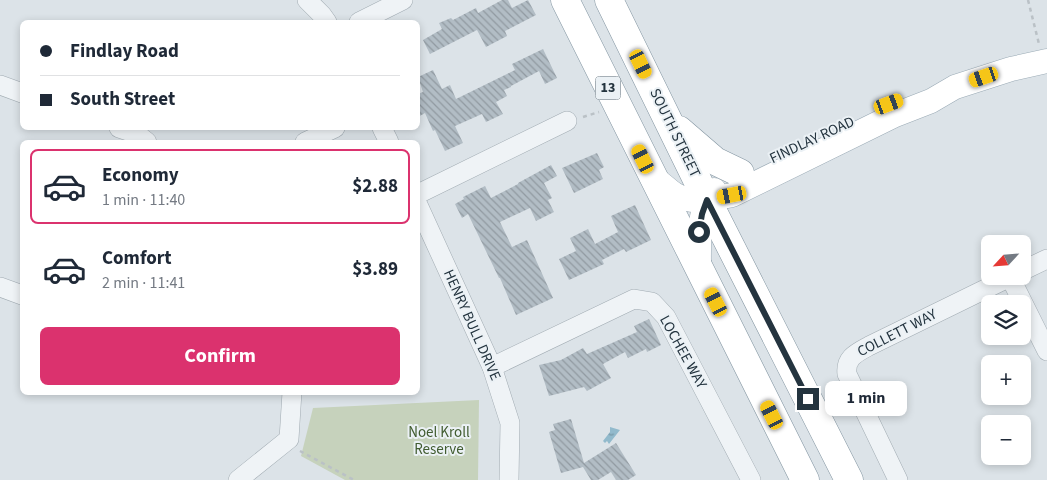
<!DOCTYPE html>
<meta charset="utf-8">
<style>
body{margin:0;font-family:"Source Sans 3",sans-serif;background:#f6f6f7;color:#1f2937;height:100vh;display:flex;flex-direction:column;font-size:19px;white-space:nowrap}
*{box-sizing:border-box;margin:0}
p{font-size:16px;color:#747a83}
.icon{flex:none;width:28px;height:28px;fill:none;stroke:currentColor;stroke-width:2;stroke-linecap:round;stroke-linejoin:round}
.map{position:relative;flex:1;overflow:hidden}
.drawer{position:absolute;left:20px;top:140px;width:400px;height:255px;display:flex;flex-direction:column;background:#fff;border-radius:8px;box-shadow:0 2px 8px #0003}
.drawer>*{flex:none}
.hud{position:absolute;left:20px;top:20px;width:400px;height:110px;border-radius:8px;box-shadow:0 2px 8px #0003;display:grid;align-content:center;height:110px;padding:0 20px;background:#fff}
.needle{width:32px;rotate:244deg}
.buttons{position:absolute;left:981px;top:235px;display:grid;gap:10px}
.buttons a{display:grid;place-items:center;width:50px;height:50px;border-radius:8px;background:#fff;box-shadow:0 2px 8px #0003;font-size:25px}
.end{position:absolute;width:22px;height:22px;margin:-11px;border:6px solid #24343f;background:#fff;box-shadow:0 0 0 2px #fff}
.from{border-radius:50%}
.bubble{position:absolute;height:35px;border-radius:8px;background:#fff;box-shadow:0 2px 8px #0003;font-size:16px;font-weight:700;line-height:35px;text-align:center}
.car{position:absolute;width:15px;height:30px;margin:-15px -8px;border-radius:6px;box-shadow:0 0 4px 1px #0007;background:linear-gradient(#f5c518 24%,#345 0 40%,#f5c518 0 76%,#345 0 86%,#f5c518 0)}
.hud b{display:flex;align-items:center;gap:18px;height:48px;font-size:19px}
.hud b+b{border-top:1px solid #e0e1e3}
.hud i{width:12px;height:12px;background:#1f2937}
ul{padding:9px 0 0;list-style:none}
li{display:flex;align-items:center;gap:15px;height:75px;margin:0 10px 8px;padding:0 10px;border:2px solid transparent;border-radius:8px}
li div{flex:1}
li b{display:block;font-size:19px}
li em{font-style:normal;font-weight:700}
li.active{border-color:#db326e}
li>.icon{width:45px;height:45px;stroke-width:1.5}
.primary-button{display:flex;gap:10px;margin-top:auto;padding:10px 20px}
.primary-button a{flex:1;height:58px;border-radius:8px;background:#db326e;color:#fff;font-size:20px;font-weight:700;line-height:58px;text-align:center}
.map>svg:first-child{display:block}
.park{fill:#c6d2bc}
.water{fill:url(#water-ripples)}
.building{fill:url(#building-back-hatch)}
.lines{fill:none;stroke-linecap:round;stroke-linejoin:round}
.minor-casing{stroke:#a1abb2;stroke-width:20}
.major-casing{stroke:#9aaab5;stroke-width:25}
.highway-casing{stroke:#8294a0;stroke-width:29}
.path{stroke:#bac1c6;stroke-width:2.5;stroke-dasharray:4 4;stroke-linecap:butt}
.minor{stroke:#eff3f6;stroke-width:19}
.major{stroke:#fff;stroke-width:24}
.highway{stroke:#fff;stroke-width:28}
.route{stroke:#24343f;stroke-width:6}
.labels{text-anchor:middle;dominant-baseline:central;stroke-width:4;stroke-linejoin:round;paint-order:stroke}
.shield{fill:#ebf1f5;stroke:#606d76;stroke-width:1}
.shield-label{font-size:14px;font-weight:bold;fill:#24343f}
.street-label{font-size:15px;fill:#24343f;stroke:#ebf1f5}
.park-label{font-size:15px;fill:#415c30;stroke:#ebf1f5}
</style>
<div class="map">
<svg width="1047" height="480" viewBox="0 0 1047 480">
<defs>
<pattern id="water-ripples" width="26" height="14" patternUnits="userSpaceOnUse" patternTransform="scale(1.25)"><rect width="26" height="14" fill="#92bacc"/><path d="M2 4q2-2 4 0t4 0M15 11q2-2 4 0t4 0" fill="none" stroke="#7798a7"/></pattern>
<pattern id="building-back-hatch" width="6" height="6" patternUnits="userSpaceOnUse" patternTransform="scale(1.25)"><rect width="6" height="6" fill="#b2bdc5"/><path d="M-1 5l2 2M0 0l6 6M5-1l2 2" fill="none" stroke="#919aa1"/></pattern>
</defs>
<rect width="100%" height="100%" fill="#dce3e8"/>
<polygon class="park" points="479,400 478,480 345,480 301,456 313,408"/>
<polygon class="water" points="610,427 620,430 609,444 607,441 605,443 603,441 610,432"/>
<g class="building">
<polygon points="502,0 508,0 512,8 528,0 536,15 505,31 507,36 486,47 477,30 430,54 423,40 442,29 439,23 451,18 453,20 476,8 478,13"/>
<polygon points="543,49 557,78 545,84 539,71 511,86 511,87 504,90 507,96 496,102 503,114 486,122 482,114 455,126 463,143 445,151 435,130 433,131 425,113 418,117 418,94 423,92 418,77 433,70 442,89 450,85 456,99 515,70 512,64"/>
<polygon points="597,153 604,167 599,170 603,179 574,193 562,168"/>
<polygon points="551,165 557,176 544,183 552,198 548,200 554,212 536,221 530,208 500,222 512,247 527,240 553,298 516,315 500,278 499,278 468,214 462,218 455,204 464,199 463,197 485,186 491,198 518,184 518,183"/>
<polygon points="635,205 651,240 626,252 624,249 602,260 604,264 569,280 559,259 576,251 570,238 588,229 595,244 618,232 611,216"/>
<polygon points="649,319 661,345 647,352 646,349 628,358 625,352 603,364 611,378 587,391 584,387 549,396 539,365 561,360 583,348 587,354 637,332 634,326"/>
<polygon points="571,419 584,463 616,443 636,475 628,480 616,480 611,472 598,480 591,480 583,467 561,473 549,432 555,430 553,424"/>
</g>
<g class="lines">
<defs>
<g id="minor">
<polyline points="307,0 322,15 327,22"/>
<polyline points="359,22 403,0"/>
<polyline points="0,85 22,93"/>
<polyline points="119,128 137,134 147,142"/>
<polyline points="382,128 389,142"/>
<polyline points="305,142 335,128"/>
<polyline points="418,194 567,121"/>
<polyline points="418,205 492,367 510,423 509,480"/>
<polyline points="1022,271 1047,259"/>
<polyline points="1010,277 1047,351"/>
<polyline points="0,287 22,295"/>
<polyline points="492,367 634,299 652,302 666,317 751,480"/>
<polyline points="238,480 289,439 292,392"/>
<path d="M898,480L847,374C845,358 856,353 869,346L1012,276"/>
</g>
<g id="major">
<path d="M652,177C660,182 667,189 674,194C692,205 713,199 732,195L895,115L931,101L955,87L1011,69L1047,61"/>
<path d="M699,268C699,241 697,213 714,190"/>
</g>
<g id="highway">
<polyline points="565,0 805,480"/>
<polyline points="609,0 707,200 849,480"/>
<polyline points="679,130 715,161 740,173"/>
</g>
</defs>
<use href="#minor" class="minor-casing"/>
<use href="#major" class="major-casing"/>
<use href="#highway" class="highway-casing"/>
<g class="path">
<polyline points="1028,0 1039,44"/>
<polyline points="583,117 599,112"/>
<polyline points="300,451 354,480"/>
</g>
<use href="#minor" class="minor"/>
<use href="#major" class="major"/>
<use href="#highway" class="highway"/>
</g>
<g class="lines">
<polyline class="route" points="699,232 702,214 707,200 808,399"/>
</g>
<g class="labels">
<rect class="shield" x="595.5" y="76.5" width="25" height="23" rx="4"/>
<g class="shield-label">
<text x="608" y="88">13</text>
</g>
<g class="street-label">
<text transform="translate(675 133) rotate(64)">SOUTH STREET</text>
<text transform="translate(812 140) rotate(-25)">FINDLAY ROAD</text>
<text transform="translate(472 325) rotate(66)">HENRY BULL DRIVE</text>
<text transform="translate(897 333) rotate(-27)">COLLETT WAY</text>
<text transform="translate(683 352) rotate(61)">LOCHEE WAY</text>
</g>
<g class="park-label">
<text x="439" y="432">Noel Kroll<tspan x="439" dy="17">Reserve</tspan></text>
</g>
</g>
</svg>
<div class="buttons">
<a><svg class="needle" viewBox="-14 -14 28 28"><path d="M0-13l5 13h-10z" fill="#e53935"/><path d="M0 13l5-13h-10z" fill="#747a83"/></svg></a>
<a><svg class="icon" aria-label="layers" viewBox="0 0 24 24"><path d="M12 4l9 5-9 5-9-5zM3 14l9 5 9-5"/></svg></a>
<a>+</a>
<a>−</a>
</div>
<i class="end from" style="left:699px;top:232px"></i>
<i class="end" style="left:808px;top:399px"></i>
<div class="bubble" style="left:825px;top:381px;width:82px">1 min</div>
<i class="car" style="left:641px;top:64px;rotate:154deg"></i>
<i class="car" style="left:984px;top:77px;rotate:251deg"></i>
<i class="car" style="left:889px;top:104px;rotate:70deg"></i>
<i class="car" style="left:643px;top:159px;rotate:334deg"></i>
<i class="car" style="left:732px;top:195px;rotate:259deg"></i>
<i class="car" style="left:716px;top:302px;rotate:333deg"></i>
<i class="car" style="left:772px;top:415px;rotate:333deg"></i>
<div class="hud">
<b><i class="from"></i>Findlay Road</b>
<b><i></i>South Street</b>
</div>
<section class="drawer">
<ul>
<li class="active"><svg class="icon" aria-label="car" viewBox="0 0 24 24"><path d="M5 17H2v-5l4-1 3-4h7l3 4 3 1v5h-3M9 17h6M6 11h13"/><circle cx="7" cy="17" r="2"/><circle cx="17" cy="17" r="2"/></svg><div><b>Economy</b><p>1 min · 11:40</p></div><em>$2.88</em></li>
<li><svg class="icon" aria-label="car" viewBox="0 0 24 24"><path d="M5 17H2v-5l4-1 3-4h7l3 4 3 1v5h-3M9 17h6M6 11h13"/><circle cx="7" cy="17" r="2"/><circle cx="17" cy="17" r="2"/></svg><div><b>Comfort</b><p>2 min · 11:41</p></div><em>$3.89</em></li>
</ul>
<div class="primary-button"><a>Confirm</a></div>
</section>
</div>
